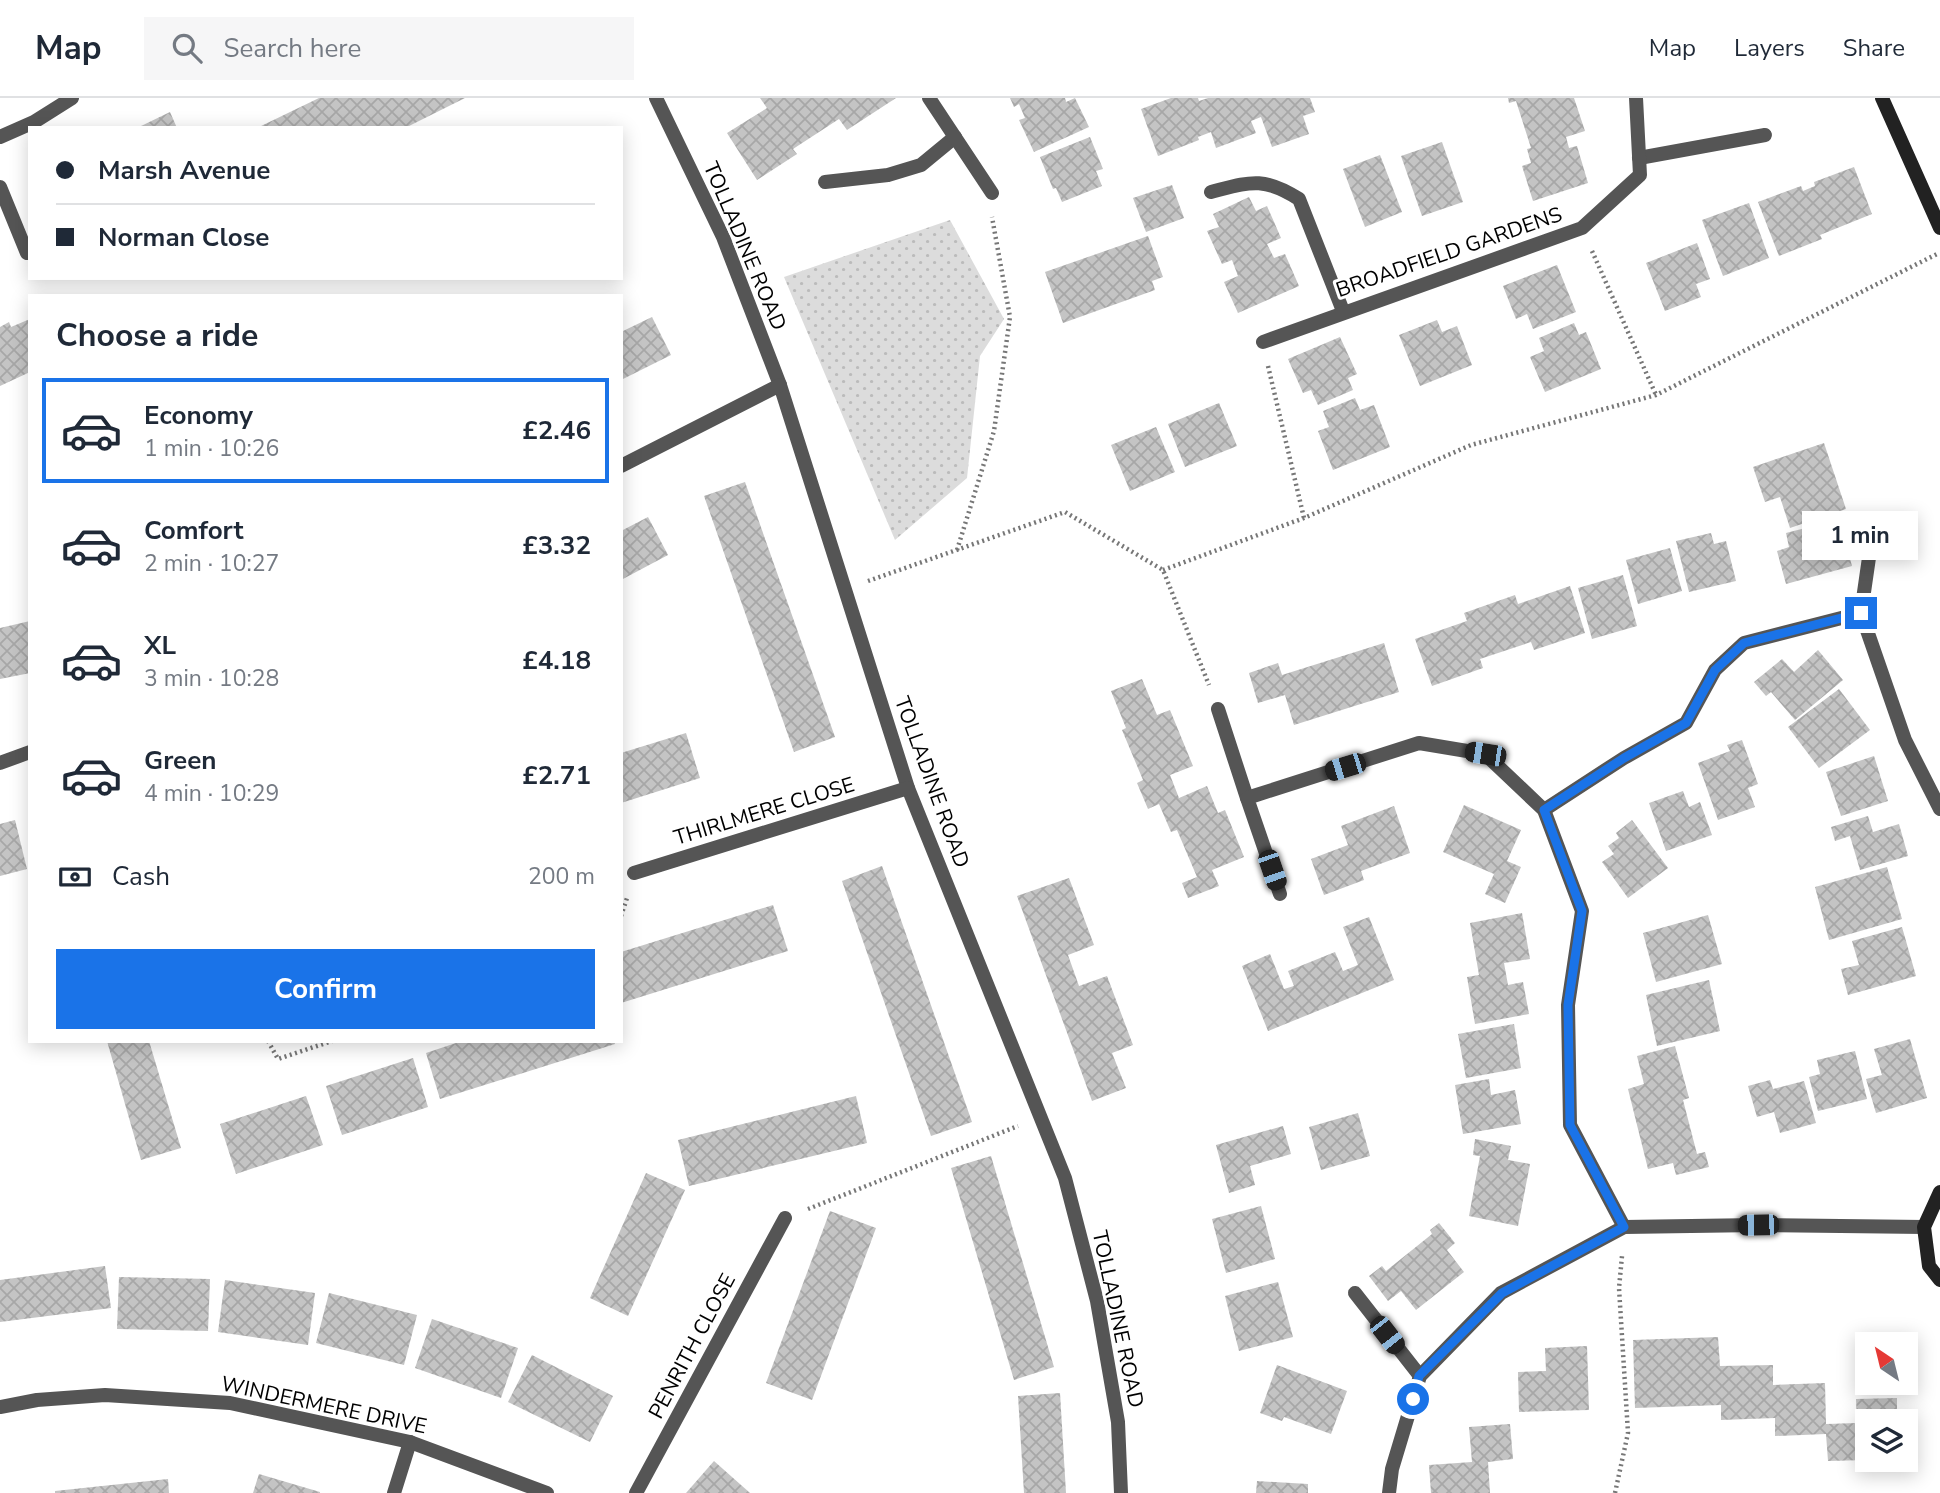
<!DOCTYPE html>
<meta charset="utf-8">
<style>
body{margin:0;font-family:"Nunito Sans",sans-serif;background:#f6f6f7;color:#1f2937;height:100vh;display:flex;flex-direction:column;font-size:26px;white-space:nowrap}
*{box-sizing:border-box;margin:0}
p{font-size:23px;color:#747a83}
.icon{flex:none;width:38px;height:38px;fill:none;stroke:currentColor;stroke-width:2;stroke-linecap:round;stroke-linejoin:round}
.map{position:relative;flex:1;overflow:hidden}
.sheet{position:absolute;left:28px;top:196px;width:595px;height:749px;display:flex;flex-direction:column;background:#fff;border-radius:0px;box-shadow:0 4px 18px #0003}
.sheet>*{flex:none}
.guide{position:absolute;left:28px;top:28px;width:595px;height:154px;border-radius:0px;box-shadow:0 4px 18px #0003;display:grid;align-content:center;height:154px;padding:0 28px;background:#fff}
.needle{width:46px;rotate:325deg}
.tools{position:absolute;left:1855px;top:1234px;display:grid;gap:14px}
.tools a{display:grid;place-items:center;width:63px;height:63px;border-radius:0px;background:#fff;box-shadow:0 4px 18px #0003;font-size:35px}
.end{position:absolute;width:32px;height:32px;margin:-16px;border:9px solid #1a73e8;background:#fff;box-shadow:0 0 0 4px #fff}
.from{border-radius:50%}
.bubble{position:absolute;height:49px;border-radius:0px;background:#fff;box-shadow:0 4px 18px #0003;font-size:23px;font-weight:700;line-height:49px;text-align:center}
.car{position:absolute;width:21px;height:42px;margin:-21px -10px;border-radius:9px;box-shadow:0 0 5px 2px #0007;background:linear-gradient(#222 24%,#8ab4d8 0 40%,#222 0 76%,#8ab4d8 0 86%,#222 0)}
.guide b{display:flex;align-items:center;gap:24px;height:66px;font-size:26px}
.guide b+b{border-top:2px solid #e0e1e3}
.guide i{width:18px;height:18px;background:#1f2937}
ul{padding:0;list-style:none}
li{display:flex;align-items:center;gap:21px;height:105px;margin:0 14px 10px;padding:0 14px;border:4px solid transparent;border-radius:0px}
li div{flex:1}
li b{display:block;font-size:26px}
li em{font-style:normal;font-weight:700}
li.active{border-color:#1a73e8}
li>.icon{width:63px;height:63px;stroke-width:1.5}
h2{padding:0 28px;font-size:32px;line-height:84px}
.pay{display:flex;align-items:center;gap:18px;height:77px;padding:0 28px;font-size:26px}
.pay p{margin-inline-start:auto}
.cta{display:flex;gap:14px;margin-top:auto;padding:14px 28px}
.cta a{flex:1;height:80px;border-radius:0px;background:#1a73e8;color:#fff;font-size:28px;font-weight:700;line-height:80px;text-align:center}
header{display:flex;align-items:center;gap:42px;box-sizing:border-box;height:98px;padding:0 35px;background:#fff;border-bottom:2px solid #e0e1e3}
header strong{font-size:33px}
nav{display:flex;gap:38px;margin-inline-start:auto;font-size:24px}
.search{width:490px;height:63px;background:#f6f6f7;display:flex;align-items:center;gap:18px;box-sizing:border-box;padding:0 24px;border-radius:0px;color:#747a83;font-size:26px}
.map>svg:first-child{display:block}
.grass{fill:url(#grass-dots)}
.building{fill:url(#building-cross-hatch)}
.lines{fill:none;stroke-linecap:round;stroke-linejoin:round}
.path{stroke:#777;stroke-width:4.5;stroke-dasharray:2 3.5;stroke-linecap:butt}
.service{stroke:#555;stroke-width:14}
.minor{stroke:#555;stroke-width:14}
.tertiary{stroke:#555;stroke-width:14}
.secondary{stroke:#222;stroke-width:14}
.route{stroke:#1a73e8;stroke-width:9}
.labels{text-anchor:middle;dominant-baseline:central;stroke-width:6;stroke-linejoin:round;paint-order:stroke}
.street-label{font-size:21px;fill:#000;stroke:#fff}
</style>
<header>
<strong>Map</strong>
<div class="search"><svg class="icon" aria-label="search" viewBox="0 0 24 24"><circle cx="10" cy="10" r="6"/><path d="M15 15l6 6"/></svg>Search here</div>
<nav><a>Map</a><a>Layers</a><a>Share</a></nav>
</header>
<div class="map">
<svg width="1940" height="1395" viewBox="0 0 1940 1395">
<defs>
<pattern id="grass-dots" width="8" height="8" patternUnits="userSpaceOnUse" patternTransform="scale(1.75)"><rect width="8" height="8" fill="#dcdcdc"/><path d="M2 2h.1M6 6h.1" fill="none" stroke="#bbb" stroke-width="1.8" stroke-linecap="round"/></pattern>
<pattern id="building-cross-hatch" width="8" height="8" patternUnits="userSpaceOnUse" patternTransform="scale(1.75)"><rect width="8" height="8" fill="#c4c4c4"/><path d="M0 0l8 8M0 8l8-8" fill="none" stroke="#a7a7a7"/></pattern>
</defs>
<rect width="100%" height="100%" fill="#fff"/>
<polygon class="grass" points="950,122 1004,221 980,258 967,380 895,442 784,179"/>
<g class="building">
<polygon points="319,0 465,0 405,30 257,30"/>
<polygon points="760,0 896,0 847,32 839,21 793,51 797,56 757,82 727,35 767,10"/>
<polygon points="1010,0 1065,0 1066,4 1075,0 1089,29 1034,54 1019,22 1025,20 1019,6 1014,9"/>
<polygon points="1171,0 1198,0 1199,3 1208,0 1310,0 1315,14 1303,18 1309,36 1272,49 1261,19 1251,23 1256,35 1216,50 1211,34 1198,39 1199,42 1158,58 1141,11"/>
<polygon points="1508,0 1574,0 1585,33 1566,39 1569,50 1577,48 1588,85 1533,103 1522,68 1531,65 1527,51 1531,50 1516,3 1509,5"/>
<polygon points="170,14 177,30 137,30"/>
<polygon points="1090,39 1103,71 1096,73 1102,88 1062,104 1056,90 1053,91 1040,59"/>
<polygon points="1442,44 1463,104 1422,118 1401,58"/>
<polygon points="1380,57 1402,114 1365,129 1343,71"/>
<polygon points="1854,69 1872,116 1820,137 1822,141 1779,158 1758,104 1801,88 1803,93 1815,88 1814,84"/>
<polygon points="1172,87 1184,120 1146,134 1133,100"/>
<polygon points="1249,99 1256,113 1267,108 1281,140 1267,146 1274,160 1285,156 1299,188 1238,215 1224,184 1238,178 1232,162 1222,166 1207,133 1219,129 1213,116"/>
<polygon points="1749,105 1769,160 1723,178 1702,122"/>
<polygon points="1148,138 1163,179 1152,183 1155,192 1063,225 1045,174"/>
<polygon points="1697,145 1710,181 1696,186 1701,199 1665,213 1646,165"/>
<polygon points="1557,167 1576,214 1533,231 1527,216 1516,221 1503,188"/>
<polygon points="652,219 671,257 621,282 621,234"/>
<polygon points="30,221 30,274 0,288 0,229 9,224 11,229"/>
<polygon points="1437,222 1442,234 1457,228 1472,267 1420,288 1399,237"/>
<polygon points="1574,225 1579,237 1586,234 1601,271 1545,294 1530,259 1544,253 1539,240"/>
<polygon points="1340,239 1357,276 1348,280 1353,292 1318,307 1311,292 1303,295 1288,261"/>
<polygon points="1355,300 1360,312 1374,307 1390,349 1333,372 1318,333 1329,329 1323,313"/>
<polygon points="1219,305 1237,348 1185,369 1168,326"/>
<polygon points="1156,329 1175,374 1130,393 1111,347"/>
<polygon points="1824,345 1846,411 1790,430 1780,399 1765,404 1753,369"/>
<polygon points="745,384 835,639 794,654 704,398"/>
<polygon points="648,419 668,457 621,482 621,433"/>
<polygon points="1825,425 1828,438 1843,434 1852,468 1786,486 1777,453 1789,449 1786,435"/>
<polygon points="1711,435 1714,446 1726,443 1736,483 1689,494 1676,443"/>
<polygon points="1670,450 1682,493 1638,506 1626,462"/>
<polygon points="1623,477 1637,528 1592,541 1578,490"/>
<polygon points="1570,488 1585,535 1534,552 1531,544 1480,561 1483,570 1432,588 1415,541 1467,523 1464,515 1515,497 1518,506"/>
<polygon points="30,523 30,575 0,581 0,530"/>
<polygon points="1384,545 1399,594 1294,627 1285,597 1258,605 1249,575 1278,565 1282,577"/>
<polygon points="1818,552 1843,582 1795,622 1771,594 1766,598 1754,584 1782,561 1794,574"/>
<polygon points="1142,581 1157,617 1170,612 1193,668 1170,677 1179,700 1207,688 1218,715 1225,712 1244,759 1212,772 1219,788 1188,800 1182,785 1197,779 1177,732 1171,734 1159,706 1148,711 1137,685 1143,682 1122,632 1126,630 1111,593"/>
<polygon points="1839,591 1870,632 1819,670 1788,629"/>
<polygon points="686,635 700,680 621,705 621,655"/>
<polygon points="1742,642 1758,686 1748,690 1755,709 1718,722 1698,665 1730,653 1727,647"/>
<polygon points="1874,658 1888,703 1841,718 1826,674"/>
<polygon points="1683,693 1689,709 1700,704 1712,737 1666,753 1649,705"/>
<polygon points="1464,707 1521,732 1507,763 1521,769 1505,805 1485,796 1494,776 1443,754"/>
<polygon points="1394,708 1410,755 1361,773 1364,782 1324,797 1311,761 1348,747 1341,728"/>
<polygon points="1868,718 1873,734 1899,726 1908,758 1860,772 1850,738 1835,743 1831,729"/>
<polygon points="15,722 27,771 0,778 0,726"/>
<polygon points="1632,722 1668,770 1628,800 1602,764 1614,756 1608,748 1619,740 1616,735"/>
<polygon points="882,768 972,1024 931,1038 842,783"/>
<polygon points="1887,769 1902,821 1829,842 1815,789"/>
<polygon points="1069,780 1094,847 1068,857 1079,888 1107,878 1133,947 1112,955 1126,990 1092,1003 1017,798"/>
<polygon points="773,807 788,853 621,905 621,854"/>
<polygon points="1522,815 1530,861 1504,865 1508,887 1523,884 1529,916 1475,926 1467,879 1479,877 1470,825"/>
<polygon points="1708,817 1722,866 1656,884 1643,835"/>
<polygon points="1369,819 1394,882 1268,933 1242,868 1270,856 1284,891 1294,888 1288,873 1335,854 1343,873 1358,867 1343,829"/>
<polygon points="1902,829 1916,878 1848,897 1841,871 1859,867 1852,843"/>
<polygon points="1709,882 1720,933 1657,948 1646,897"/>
<polygon points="1514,926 1521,970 1466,980 1458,936"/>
<polygon points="1910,941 1927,1000 1876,1015 1866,981 1882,977 1874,951"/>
<polygon points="107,943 149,943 181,1050 141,1062"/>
<polygon points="462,943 614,943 615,946 440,1001 426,955"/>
<polygon points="1675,948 1689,1000 1683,1002 1697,1056 1705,1054 1709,1069 1676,1077 1673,1065 1648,1071 1628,991 1644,986 1637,958"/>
<polygon points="1855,953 1867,1001 1818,1013 1809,979 1820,976 1817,962"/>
<polygon points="413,960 428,1009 342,1037 326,988"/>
<polygon points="1489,981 1491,997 1515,992 1521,1026 1463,1036 1455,987"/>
<polygon points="1770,982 1773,991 1804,983 1816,1025 1780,1035 1774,1014 1757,1019 1748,988"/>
<polygon points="306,998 323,1047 236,1076 220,1026"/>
<polygon points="856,998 867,1045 689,1088 678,1042"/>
<polygon points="1358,1015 1370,1058 1321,1072 1309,1029"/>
<polygon points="1283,1028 1291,1056 1250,1068 1255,1087 1229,1095 1216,1047"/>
<polygon points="1475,1041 1511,1048 1508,1062 1530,1066 1518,1128 1469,1118 1480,1058 1473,1057"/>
<polygon points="991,1058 1054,1269 1014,1282 951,1070"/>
<polygon points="646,1075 685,1092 628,1218 590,1200"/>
<polygon points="1261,1108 1275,1161 1226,1175 1212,1121"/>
<polygon points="830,1113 876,1130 812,1302 766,1285"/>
<polygon points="1439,1125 1455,1145 1447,1152 1464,1174 1416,1212 1401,1193 1388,1203 1369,1178 1382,1168 1386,1173 1432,1136 1430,1132"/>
<polygon points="105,1168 111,1210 0,1224 0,1182"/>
<polygon points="119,1179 210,1181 208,1233 117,1231"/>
<polygon points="225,1182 315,1195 308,1247 218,1234"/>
<polygon points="1278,1184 1293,1239 1239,1253 1225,1198"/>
<polygon points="329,1195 417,1217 404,1267 316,1245"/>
<polygon points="432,1221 518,1250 501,1300 415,1270"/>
<polygon points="1718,1239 1720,1268 1773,1267 1773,1287 1825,1285 1826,1326 1857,1325 1856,1301 1897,1300 1897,1323 1867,1323 1867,1362 1828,1363 1826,1336 1775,1338 1775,1320 1721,1322 1721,1307 1635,1310 1633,1242"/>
<polygon points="1587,1248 1589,1312 1519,1314 1518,1274 1546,1273 1545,1250"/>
<polygon points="532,1257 613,1298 590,1344 508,1304"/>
<polygon points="1277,1267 1347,1293 1331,1336 1284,1319 1282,1323 1260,1315"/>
<polygon points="1060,1295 1066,1395 1024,1395 1018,1298"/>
<polygon points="1510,1326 1513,1361 1488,1364 1490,1395 1431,1395 1429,1367 1472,1364 1469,1329"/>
<polygon points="714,1363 750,1395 686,1395"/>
<polygon points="259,1376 320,1394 320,1395 253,1395"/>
<polygon points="168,1381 169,1395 55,1395 55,1393"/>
<polygon points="1257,1383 1308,1386 1308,1395 1256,1395"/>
</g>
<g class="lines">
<g class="path">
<polyline points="1592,153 1656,297"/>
<polyline points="1268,268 1304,420"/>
<polyline points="957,452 994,333 1010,219 992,119"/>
<polyline points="1163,472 1304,420 1471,347 1656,297 1937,156"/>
<polyline points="868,483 1065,414 1163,472 1209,587"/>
<polyline points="621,818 627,800"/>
<polyline points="268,943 278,961 332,943"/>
<polyline points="808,1111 1018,1028"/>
<polyline points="1615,1395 1628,1335 1619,1190 1622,1158"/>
</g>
<g class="service">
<polyline points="825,84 888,77 921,67 955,39"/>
<polyline points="0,89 27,155"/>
<path d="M1211,94C1250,84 1263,78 1299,101L1343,213"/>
</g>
<g class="minor">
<polyline points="656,0 723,139 780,287 908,690 1065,1080 1097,1203 1118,1324 1121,1395"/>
<polyline points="929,0 992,95"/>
<polyline points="0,39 34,24 72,0"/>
<polyline points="1639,60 1765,37"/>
<polyline points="1263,244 1582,130 1640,77 1636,0"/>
<polyline points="621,368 780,287"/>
<polyline points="1861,515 1905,642 1940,711"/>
<polyline points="1218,611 1247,700"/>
<polyline points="0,665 30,654"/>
<polyline points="1544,712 1624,660 1686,625 1715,572 1744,545 1861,515 1874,425"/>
<polyline points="634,775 908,690"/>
<polyline points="1280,796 1247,700 1419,645 1485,656 1544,712 1582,813 1568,907 1570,1027 1624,1129"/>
<polyline points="1355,1195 1420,1278"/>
<polyline points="394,1395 410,1344"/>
<polyline points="636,1395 785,1120"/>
<polyline points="1389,1395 1392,1371 1420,1278 1501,1195 1624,1129 1758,1127 1924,1129"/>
</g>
<polyline class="tertiary" points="0,1309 37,1302 105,1297 230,1305 410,1344 547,1395"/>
<g class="secondary">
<polyline points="1882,0 1940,130"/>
<polyline points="1940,1094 1924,1129 1929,1168 1940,1182"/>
</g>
</g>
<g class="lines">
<polyline class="route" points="1413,1301 1419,1278 1502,1195 1624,1129 1570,1027 1568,907 1582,813 1544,712 1624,660 1686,625 1715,572 1744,545 1861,515"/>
</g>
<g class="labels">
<g class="street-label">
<text transform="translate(745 148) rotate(67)">TOLLADINE ROAD</text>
<text transform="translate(1449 154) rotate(-19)">BROADFIELD GARDENS</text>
<text transform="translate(932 684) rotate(70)">TOLLADINE ROAD</text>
<text transform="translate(764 713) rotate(-17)">THIRLMERE CLOSE</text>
<text transform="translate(1118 1221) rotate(78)">TOLLADINE ROAD</text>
<text transform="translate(692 1248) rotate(-62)">PENRITH CLOSE</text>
<text transform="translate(324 1307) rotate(12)">WINDERMERE DRIVE</text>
</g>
</g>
</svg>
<div class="tools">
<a><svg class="needle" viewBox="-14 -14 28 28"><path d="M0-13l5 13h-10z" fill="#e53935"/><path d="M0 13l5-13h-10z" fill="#747a83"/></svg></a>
<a><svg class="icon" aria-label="layers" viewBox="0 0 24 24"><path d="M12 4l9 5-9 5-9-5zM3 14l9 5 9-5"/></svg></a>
</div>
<i class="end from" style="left:1413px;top:1301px"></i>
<i class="end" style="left:1861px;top:515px"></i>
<div class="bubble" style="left:1802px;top:413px;width:116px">1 min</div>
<i class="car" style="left:1485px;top:656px;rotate:279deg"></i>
<i class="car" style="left:1345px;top:669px;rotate:253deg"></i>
<i class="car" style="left:1272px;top:772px;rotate:161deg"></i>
<i class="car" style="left:1758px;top:1127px;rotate:269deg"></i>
<i class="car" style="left:1387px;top:1237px;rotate:142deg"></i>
<div class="guide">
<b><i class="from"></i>Marsh Avenue</b>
<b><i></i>Norman Close</b>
</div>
<section class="sheet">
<h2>Choose a ride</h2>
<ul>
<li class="active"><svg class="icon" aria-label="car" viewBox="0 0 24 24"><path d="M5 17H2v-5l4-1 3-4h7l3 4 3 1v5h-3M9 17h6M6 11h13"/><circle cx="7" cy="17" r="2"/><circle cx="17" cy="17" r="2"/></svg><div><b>Economy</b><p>1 min · 10:26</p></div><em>£2.46</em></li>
<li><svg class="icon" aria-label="car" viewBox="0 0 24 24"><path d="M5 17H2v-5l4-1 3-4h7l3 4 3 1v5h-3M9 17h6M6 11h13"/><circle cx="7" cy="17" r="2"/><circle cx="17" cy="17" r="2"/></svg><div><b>Comfort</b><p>2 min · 10:27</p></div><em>£3.32</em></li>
<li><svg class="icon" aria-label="car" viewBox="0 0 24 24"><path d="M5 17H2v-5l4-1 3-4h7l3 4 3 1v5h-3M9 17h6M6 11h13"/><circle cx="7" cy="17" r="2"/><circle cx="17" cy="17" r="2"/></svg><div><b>XL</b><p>3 min · 10:28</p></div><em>£4.18</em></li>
<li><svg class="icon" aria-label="car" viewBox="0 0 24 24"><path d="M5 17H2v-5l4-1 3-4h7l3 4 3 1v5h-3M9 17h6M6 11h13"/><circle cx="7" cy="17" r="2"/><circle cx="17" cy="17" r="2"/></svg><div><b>Green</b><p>4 min · 10:29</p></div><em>£2.71</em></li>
</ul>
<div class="pay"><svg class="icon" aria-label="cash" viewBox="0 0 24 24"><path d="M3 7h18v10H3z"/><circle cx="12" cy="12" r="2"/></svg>Cash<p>200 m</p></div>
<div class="cta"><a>Confirm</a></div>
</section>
</div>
